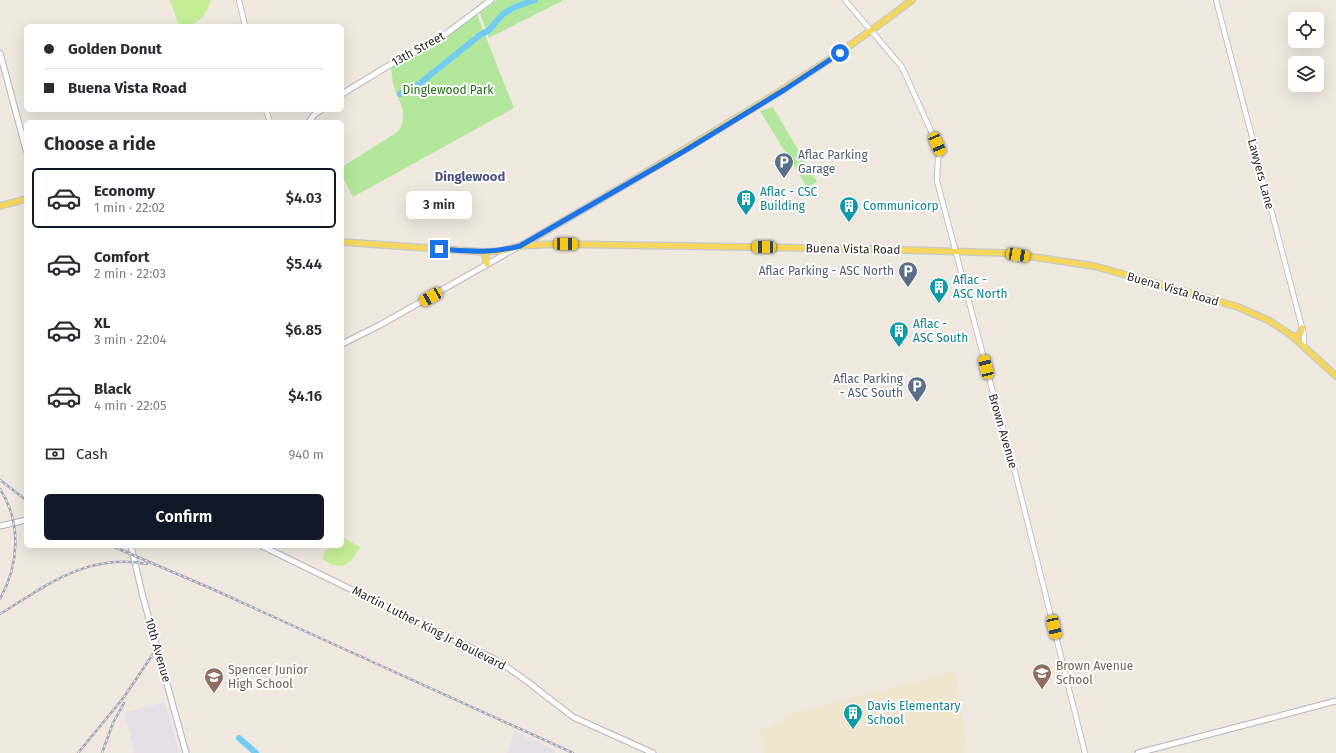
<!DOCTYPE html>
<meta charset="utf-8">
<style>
body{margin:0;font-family:"Fira Sans",sans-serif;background:#f7f7f7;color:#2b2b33;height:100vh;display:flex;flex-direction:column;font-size:15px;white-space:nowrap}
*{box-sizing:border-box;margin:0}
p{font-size:13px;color:#7c7c81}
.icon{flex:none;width:22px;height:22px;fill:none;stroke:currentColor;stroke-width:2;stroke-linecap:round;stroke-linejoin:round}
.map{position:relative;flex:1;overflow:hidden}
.sheet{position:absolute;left:24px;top:120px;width:320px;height:428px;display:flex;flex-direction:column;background:#fff;border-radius:6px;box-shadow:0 4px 16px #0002}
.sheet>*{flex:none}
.top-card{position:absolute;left:24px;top:24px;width:320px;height:88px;border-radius:6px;box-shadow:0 4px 16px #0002;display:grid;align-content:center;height:88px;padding:0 20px;background:#fff}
.controls{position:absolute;left:1288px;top:12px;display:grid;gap:8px}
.controls a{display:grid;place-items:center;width:36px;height:36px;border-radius:6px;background:#fff;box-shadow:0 4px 16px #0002;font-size:20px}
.end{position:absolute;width:18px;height:18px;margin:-9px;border:5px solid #1a73e8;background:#fff;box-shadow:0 0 0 2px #fff}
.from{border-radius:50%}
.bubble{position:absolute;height:28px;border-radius:6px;background:#fff;box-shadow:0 4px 16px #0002;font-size:13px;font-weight:600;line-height:28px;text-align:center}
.car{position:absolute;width:12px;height:24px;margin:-12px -6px;border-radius:5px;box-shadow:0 0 3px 1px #0007;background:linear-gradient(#f5c518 24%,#345 0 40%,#f5c518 0 76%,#345 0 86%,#f5c518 0)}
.top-card b{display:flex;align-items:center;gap:14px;height:38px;font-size:15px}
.top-card b+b{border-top:1px solid #e1e1e2}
.top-card i{width:10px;height:10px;background:#2b2b33}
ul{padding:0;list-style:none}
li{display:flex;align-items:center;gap:12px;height:60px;margin:0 8px 6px;padding:0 12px;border:2px solid transparent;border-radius:6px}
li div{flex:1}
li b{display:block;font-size:15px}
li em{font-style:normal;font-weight:600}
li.active{border-color:#111827}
li>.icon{width:36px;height:36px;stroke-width:1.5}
h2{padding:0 20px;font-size:18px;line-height:48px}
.pay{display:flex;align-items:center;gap:10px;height:44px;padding:0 20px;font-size:15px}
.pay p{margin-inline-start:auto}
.button{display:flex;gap:8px;margin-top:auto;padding:8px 20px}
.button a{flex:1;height:46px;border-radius:6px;background:#111827;color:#fff;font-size:16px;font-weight:600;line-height:46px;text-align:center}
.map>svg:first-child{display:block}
.industrial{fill:#e2dfe7}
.education{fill:#f0e6ce}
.green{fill:#b2e69b}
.pitch{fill:#c5ed96}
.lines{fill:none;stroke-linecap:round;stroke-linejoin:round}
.river{stroke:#71cbf2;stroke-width:6}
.tertiary-casing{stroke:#b3b5c0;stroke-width:6}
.secondary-casing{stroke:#b3b5c0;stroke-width:7}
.primary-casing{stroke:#c8c8c8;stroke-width:8}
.tertiary{stroke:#fff;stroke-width:4.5}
.secondary{stroke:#fff;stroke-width:5}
.primary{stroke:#f4d65e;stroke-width:5.5}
.rail-casing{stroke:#a1a4b7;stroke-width:2.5}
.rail{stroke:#fff;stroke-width:1;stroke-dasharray:3;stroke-linecap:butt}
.route{stroke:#1a73e8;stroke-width:5}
.labels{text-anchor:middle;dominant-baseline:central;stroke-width:4;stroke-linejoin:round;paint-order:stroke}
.street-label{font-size:12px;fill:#2d2d2d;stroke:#fff}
.park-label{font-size:12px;fill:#286d19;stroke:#fff}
.service-label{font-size:12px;fill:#4e5e75;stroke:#fff;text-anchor:end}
.culture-label{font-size:12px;fill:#0d838f;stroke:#fff;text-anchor:start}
.education-label{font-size:12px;fill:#785e54;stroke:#fff;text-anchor:start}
.neighbourhood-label{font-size:13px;font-weight:bold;fill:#4b537f;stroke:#fff}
</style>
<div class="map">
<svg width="1336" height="753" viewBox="0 0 1336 753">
<rect width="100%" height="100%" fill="#eee8df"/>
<g class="industrial">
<polygon points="165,702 179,753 135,753 124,713"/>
<polygon points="515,732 555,750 554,753 507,753"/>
</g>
<polygon class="education" points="956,671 967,753 765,753 758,729 768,729 788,716 801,711"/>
<g class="green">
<polygon points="497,0 562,0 562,1 489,38 480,13"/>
<path d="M476,12L514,108L353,197L342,176V167L399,131C409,110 398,103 393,83C392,78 392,72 391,67L436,43Z"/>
<polygon points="773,107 817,182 807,187 760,111"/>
</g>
<g class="pitch">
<path d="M170,0H211C205,17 198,26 179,26Z"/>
<polygon points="342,537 360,547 353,559 344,566 333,565 322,559 329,546 342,546"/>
</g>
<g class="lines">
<g class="river">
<polyline points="400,94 414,88 480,35 488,31 503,14 515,7 535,0"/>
<polyline points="239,738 256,753"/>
</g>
<defs>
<g id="tertiary">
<polyline points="239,0 245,26"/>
<polyline points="845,0 902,67 941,153 938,159 937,181 991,385 1009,448 1085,753"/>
<polyline points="1216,0 1304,335 1304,347"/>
<polyline points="266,110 270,122"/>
</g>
<g id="secondary">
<polyline points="0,53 26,150"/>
<polyline points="342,94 388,66 447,33 491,0"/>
<polyline points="309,122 314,115 321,110"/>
<polyline points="342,344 380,325 516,248"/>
<polyline points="0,526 26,520"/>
<polyline points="131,546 143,597 186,753"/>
<polyline points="262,546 494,659 507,667 528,682 573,717 653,753"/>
<polyline points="1138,753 1336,701"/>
</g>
<g id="primary">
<polyline points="0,206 26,199"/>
<polyline points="342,242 484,252 501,251 520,246 554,244 869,249 1006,253 1094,266 1201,296 1238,307 1254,314 1268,320 1291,335 1336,376"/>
<path d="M522,245C593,204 663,163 733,120C795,83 855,44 912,0"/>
<polyline points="484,252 487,264"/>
<path d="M1292,336C1300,337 1301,334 1302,328"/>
</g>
</defs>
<use href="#tertiary" class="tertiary-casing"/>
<use href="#secondary" class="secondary-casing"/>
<use href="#primary" class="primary-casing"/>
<use href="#tertiary" class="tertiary"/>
<use href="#secondary" class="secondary"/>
<use href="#primary" class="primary"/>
<defs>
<g id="rail">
<polyline points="0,480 26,500"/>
<path d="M0,489C22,523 19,565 0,599"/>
<polyline points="112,546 210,588 573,753"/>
<path d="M0,614C47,585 87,553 147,564"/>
<polyline points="78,753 124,697 157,648"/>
<polyline points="102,753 113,723 124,703"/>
</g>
</defs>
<use href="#rail" class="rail-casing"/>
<use href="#rail" class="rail"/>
</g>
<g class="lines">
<path class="route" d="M439,249C469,251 490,254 520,246L686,150L784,90L840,53"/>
</g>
<defs>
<symbol id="parking-pin" viewBox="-11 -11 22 30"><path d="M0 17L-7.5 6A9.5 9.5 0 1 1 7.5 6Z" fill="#5c6f8a" stroke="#fff"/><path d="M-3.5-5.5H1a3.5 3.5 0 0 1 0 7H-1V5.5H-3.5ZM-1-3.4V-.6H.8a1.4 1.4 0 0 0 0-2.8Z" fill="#fff"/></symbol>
<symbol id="building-pin" viewBox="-11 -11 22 30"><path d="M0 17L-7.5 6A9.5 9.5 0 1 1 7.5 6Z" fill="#0f9aa8" stroke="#fff"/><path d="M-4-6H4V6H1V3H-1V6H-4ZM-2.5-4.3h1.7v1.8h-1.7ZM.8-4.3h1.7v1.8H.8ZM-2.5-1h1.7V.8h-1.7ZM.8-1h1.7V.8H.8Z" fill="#fff"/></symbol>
<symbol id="school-pin" viewBox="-11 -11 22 30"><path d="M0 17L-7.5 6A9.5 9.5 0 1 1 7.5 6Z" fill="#8d6e63" stroke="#fff"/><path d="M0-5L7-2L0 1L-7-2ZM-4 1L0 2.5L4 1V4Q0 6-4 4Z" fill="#fff"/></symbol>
</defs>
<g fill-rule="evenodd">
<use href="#parking-pin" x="773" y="151" width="22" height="30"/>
<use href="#building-pin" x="735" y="188" width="22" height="30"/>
<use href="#building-pin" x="838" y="195" width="22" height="30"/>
<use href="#parking-pin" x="897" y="260" width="22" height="30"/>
<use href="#building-pin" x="928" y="276" width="22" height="30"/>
<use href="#building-pin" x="888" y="320" width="22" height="30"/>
<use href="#parking-pin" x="906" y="375" width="22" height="30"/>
<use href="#school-pin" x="1031" y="662" width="22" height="30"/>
<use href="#school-pin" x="203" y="666" width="22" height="30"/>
<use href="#building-pin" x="842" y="702" width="22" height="30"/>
</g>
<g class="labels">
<g class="street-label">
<text transform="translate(418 49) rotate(-29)">13th Street</text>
<text transform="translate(1261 174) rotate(75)">Lawyers Lane</text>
<text transform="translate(853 249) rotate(1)">Buena Vista Road</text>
<text transform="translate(1173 289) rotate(16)">Buena Vista Road</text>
<text transform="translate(1003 431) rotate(74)">Brown Avenue</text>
<text transform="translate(429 628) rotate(27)">Martin Luther King Jr Boulevard</text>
<text transform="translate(158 650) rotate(74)">10th Avenue</text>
</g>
<g class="park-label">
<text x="448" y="90">Dinglewood Park</text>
</g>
<g class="service-label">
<text x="798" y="155" text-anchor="start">Aflac Parking<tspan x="798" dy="14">Garage</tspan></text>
<text x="894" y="271">Aflac Parking - ASC North</text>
<text x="903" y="379">Aflac Parking<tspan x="903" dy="14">- ASC South</tspan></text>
</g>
<g class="culture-label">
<text x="760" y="192">Aflac - CSC<tspan x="760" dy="14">Building</tspan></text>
<text x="863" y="206">Communicorp</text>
<text x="953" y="280">Aflac -<tspan x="953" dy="14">ASC North</tspan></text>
<text x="913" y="324">Aflac -<tspan x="913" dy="14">ASC South</tspan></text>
<text x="867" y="706">Davis Elementary<tspan x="867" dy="14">School</tspan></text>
</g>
<g class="education-label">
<text x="1056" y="666">Brown Avenue<tspan x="1056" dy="14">School</tspan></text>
<text x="228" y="670">Spencer Junior<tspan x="228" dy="14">High School</tspan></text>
</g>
<g class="neighbourhood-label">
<text x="470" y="176">Dinglewood</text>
</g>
</g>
</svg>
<div class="controls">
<a><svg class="icon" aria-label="locate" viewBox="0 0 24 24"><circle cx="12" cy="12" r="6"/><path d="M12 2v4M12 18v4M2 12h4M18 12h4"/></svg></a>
<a><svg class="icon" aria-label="layers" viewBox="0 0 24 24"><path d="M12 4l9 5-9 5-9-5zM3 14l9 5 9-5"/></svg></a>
</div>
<i class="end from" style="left:840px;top:53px"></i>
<i class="end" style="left:439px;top:249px"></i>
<div class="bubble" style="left:406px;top:191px;width:66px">3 min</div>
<i class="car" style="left:937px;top:144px;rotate:157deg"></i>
<i class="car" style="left:566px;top:244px;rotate:91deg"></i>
<i class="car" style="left:764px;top:247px;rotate:271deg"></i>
<i class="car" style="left:1018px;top:255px;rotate:99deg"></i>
<i class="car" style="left:431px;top:297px;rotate:240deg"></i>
<i class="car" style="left:986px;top:367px;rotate:346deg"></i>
<i class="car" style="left:1054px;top:627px;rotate:167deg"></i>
<div class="top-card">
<b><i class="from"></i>Golden Donut</b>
<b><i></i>Buena Vista Road</b>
</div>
<section class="sheet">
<h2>Choose a ride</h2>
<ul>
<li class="active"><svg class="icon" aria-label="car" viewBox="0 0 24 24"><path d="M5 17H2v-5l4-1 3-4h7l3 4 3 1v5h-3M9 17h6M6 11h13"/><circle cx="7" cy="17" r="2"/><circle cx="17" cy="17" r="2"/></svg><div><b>Economy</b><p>1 min · 22:02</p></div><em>$4.03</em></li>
<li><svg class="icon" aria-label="car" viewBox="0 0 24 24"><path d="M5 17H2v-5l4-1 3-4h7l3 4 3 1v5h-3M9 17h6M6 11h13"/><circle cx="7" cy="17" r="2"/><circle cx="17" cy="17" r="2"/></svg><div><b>Comfort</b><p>2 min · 22:03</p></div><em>$5.44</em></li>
<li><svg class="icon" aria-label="car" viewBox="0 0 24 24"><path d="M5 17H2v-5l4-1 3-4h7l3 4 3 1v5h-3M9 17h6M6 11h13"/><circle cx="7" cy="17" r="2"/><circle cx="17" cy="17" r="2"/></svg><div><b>XL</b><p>3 min · 22:04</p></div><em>$6.85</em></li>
<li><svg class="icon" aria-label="car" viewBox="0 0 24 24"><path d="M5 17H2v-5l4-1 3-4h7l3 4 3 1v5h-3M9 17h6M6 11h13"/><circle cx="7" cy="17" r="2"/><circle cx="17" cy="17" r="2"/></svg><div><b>Black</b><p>4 min · 22:05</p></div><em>$4.16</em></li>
</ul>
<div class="pay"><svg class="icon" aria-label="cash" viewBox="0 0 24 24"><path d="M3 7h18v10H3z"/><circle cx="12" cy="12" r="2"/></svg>Cash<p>940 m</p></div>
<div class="button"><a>Confirm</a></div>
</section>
</div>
